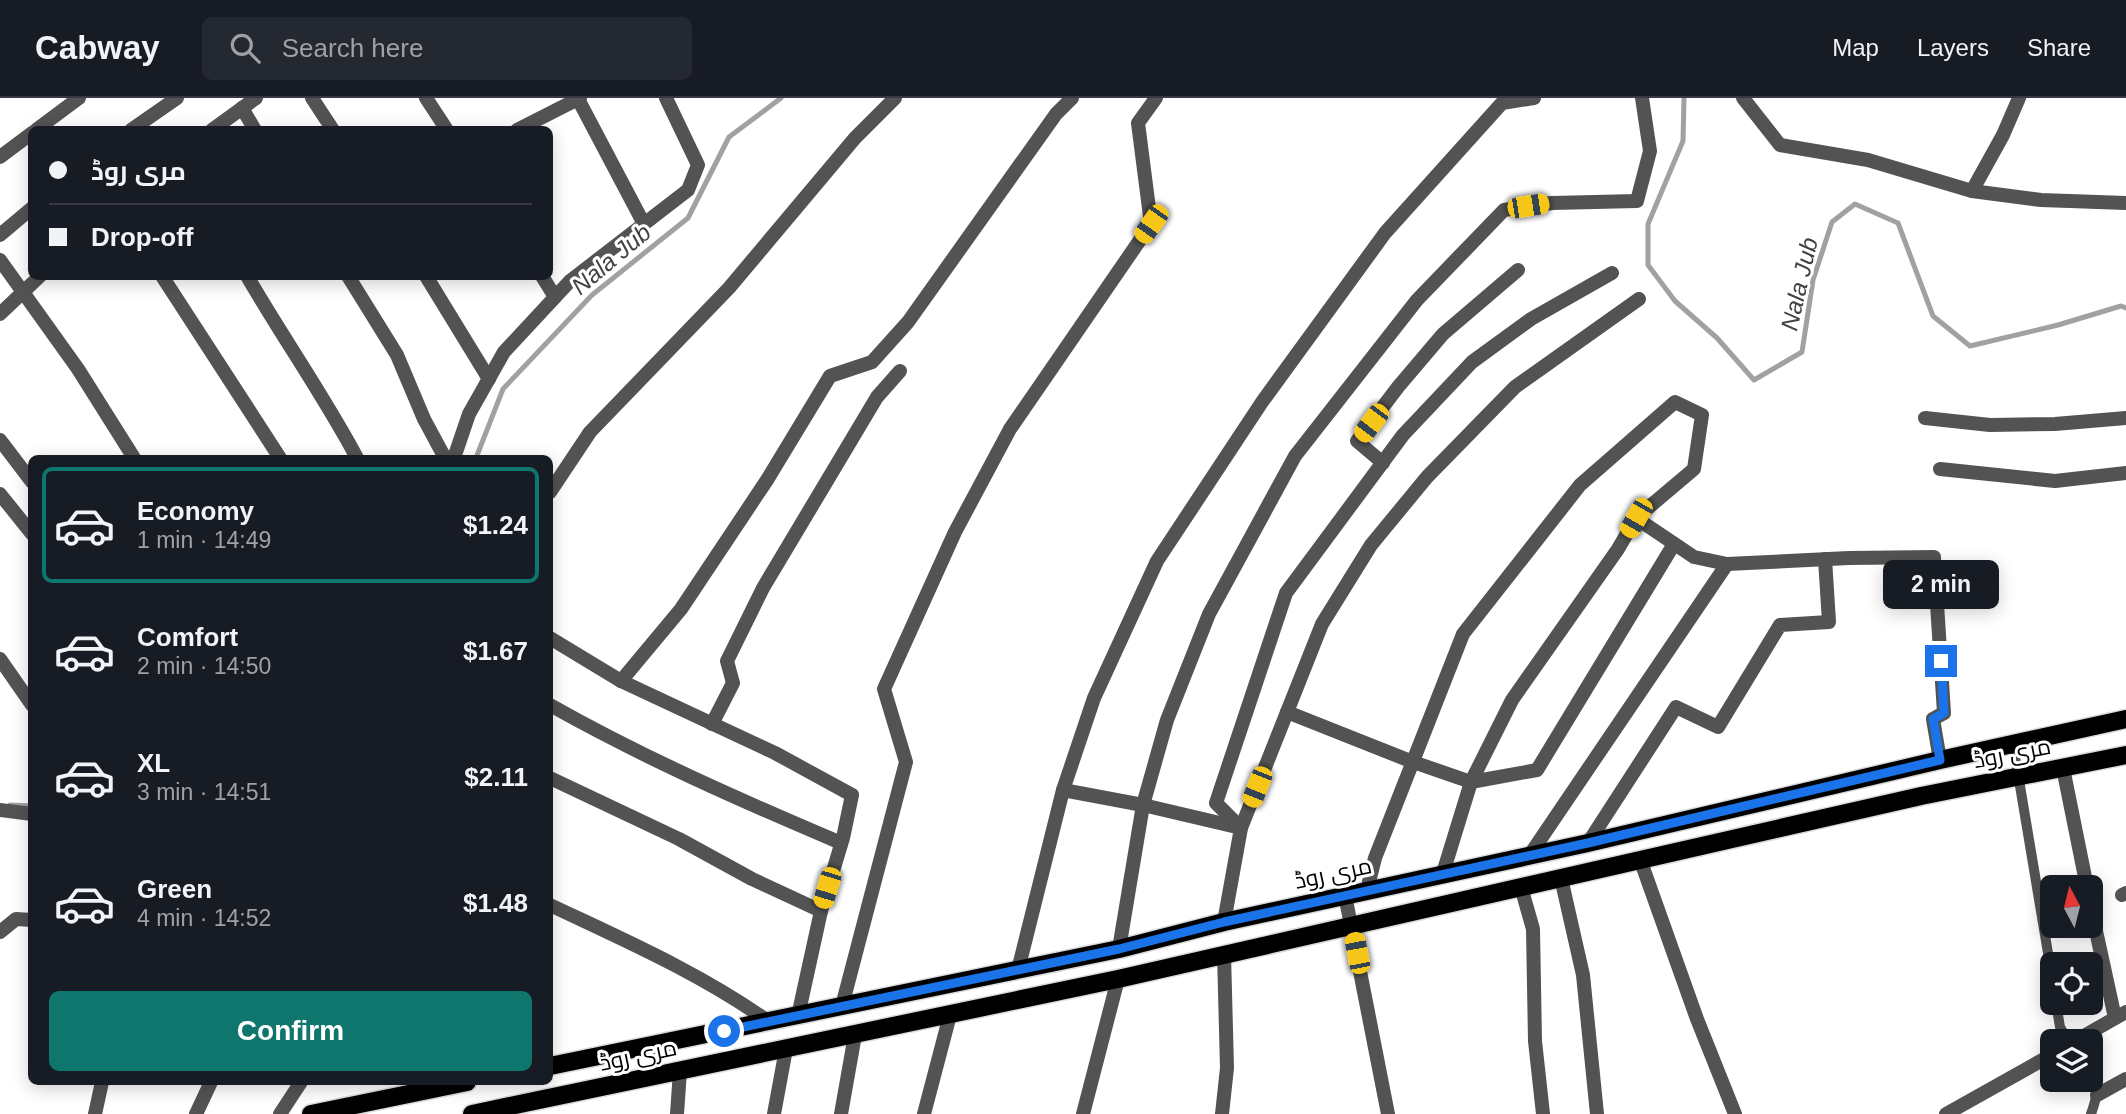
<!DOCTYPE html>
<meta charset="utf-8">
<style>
body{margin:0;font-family:Arial,Cairo,sans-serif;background:#242831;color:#f1f3f6;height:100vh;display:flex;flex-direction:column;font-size:26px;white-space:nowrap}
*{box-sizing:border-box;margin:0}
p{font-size:23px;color:#9ea1a6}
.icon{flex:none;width:38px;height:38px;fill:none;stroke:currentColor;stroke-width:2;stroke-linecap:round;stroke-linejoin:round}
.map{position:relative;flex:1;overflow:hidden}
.side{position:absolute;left:28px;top:357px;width:525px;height:630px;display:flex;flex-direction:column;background:#171b24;border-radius:10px;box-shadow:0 4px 18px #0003}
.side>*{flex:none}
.banner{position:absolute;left:28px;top:28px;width:525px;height:154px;border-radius:10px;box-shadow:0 4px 18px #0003;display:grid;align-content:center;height:154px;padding:0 21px;background:#171b24}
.needle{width:46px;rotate:353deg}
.fabs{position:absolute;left:2040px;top:777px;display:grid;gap:14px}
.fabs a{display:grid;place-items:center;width:63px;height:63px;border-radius:10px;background:#171b24;box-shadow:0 4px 18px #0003;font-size:35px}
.end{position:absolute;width:32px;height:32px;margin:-16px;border:9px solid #1a73e8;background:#fff;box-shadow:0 0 0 4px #fff}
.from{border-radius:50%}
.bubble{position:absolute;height:49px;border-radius:10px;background:#171b24;box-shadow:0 4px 18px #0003;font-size:23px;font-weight:800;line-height:49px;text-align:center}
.car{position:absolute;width:21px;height:42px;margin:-21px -10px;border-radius:9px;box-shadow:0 0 5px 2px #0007;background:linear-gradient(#f5c518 24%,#345 0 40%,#f5c518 0 76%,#345 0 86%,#f5c518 0)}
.banner b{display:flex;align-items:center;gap:24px;height:66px;font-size:26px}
.banner b+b{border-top:2px solid #363941}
.banner i{width:18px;height:18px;background:#f1f3f6}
ul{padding:12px 0 0;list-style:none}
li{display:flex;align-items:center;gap:21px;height:116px;margin:0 14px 10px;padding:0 7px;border:4px solid transparent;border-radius:10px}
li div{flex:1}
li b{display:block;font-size:26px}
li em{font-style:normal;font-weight:800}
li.selected{border-color:#0f766e}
li>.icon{width:63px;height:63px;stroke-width:1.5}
.primary-button{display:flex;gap:14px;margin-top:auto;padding:14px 21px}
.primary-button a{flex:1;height:80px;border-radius:10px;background:#0f766e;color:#fff;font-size:28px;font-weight:800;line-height:80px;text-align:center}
header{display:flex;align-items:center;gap:42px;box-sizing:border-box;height:98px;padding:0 35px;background:#171b24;border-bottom:2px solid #363941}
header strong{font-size:33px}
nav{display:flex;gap:38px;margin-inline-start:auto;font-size:24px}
.search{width:490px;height:63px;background:#242831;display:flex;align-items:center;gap:18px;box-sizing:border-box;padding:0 24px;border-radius:10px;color:#9ea1a6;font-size:26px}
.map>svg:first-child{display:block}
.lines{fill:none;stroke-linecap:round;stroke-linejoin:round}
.stream{stroke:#a1a1a1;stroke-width:5}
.primary-casing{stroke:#dbdbdb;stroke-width:21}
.lane{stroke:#535353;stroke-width:10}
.street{stroke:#535353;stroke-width:14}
.primary{stroke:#000;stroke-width:18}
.route{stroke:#1a73e8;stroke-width:9}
.labels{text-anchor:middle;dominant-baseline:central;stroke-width:6;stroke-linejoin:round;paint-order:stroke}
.street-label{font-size:23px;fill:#000;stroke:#fff}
.water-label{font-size:24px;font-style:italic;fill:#424242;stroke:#fff}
</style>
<header>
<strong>Cabway</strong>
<div class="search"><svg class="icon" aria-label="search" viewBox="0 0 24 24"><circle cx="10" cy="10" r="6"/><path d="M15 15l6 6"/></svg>Search here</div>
<nav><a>Map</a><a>Layers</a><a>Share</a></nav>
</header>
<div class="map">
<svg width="2126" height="1016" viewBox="0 0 2126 1016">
<rect width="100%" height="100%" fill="#fff"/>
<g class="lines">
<g class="stream">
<polyline points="1684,0 1683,43 1648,126 1648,167 1675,203 1717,240 1754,282 1802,254 1813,182 1832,124 1855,106 1898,125 1933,218 1970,248 2058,227 2121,208 2126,210"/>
<polyline points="476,360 503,291 592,197 688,120 729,39 781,0"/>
<polyline points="10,707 32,708"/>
</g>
<defs>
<g id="primary">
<polyline points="550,968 1119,851 1224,824 1588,745 1940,662 2126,621"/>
<polyline points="311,1016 467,984"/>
<polyline points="472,1016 1118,881 1921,698 2126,657"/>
</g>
</defs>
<use href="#primary" class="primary-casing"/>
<g class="lane">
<polyline points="2013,646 2053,885"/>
<polyline points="2056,905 2060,929 2068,943"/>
<path d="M2091,1016C2096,1002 2100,990 2091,977"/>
</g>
<g class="street">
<polyline points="312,0 333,32"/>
<polyline points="426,0 447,32"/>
<polyline points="1743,0 1780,47 1868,62 1972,93 2041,102 2126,105"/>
<polyline points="578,1 644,126"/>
<polyline points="242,10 255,32"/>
<polyline points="36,32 79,0"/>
<polyline points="131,32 177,0"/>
<polyline points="212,32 256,0"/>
<polyline points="517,32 580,0"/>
<polyline points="0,59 32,35"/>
<polyline points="1972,93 2003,37 2019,0"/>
<polyline points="0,137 32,110"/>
<polyline points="0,162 78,271 134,360"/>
<polyline points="162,178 280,360"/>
<path d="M247,178C283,240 324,298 357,360"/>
<polyline points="348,178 397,257 424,321 445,360"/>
<polyline points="426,178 489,281"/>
<polyline points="542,178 555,199"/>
<polyline points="0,216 40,178"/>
<polyline points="1925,320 1990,327 2055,326 2126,320"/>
<polyline points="0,342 32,384"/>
<polyline points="454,360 469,316 504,254 570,183 688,92 698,67 666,0"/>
<polyline points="1383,365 1357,343 1398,289 1443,236 1518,172"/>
<polyline points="1940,371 2055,383 2126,375"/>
<polyline points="550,394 590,334 729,190 855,40 895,0"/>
<polyline points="0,396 32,436"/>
<polyline points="550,540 621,583 775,655 852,697 843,740 821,813 798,918"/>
<polyline points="0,561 32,607"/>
<polyline points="621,583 681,511 767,382 830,278 872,264 908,224 1056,16 1072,0"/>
<path d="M550,607C644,660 742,703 841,745"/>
<polyline points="1287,614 1413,664 1471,684 1512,602 1618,451 1636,420"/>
<polyline points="712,626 733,585 727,563 763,490 877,299 900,273"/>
<polyline points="2063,670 2087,789"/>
<polyline points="550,680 679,741 752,781 821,813"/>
<polyline points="1063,692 1143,707 1241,730 1322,526 1371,447 1427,379 1515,289 1639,201"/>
<polyline points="0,712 32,716"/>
<polyline points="1588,745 1676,609 1718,629 1780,527 1829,524 1825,461"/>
<polyline points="1529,758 1727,466"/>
<polyline points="1640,761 1697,921 1735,1016"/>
<polyline points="1443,775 1471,684 1537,672 1674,446"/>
<polyline points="1561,780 1583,877 1597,1016"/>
<polyline points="1521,789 1533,831 1535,943 1543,1016"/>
<polyline points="1367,792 1375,760 1463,536 1580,387 1675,304 1702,317 1694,371 1636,420 1694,459 1727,466 1849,460 1934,459 1944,615 1933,621 1940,662"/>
<polyline points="1345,797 1388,1016"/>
<polyline points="2122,797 2126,795"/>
<path d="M550,807C624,842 702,876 769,924"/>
<polyline points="2091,810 2115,920"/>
<polyline points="1224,824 1241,730 1216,705 1286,495 1403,337 1472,264 1531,221 1612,175"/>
<polyline points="0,834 16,821 32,822"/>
<polyline points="1119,851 1143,707 1167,622 1209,516 1295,358 1417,202 1504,112 1552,105 1637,103 1650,53 1642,0"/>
<polyline points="1018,872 1063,692 1094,600 1157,463 1262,304 1385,135 1502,5 1534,0"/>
<polyline points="842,908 906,664 884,591 955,434 1010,331 1151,126 1138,25 1156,0"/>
<polyline points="2075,943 2126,914"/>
<polyline points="2097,997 2126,981"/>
<polyline points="95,1016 102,984"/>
<polyline points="196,1016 211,984"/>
<polyline points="280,1016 301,984"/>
<polyline points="677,1016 680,973"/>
<polyline points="774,1016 786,951"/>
<polyline points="841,1016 855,937"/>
<polyline points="924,1016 950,917"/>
<polyline points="1083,1016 1118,881"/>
<polyline points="1222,1016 1227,970 1224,856"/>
<polyline points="1946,1016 2053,956"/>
</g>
<use href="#primary" class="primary"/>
</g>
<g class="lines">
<polyline class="route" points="724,933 1119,851 1224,824 1588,745 1940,662 1933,621 1944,615 1941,563"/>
</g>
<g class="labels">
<g class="street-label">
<text transform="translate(2012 655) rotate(-11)">مری روڈ</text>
<text transform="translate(1333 775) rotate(-12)">مری روڈ</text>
<text transform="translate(638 957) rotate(-12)">مری روڈ</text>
</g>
<g class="water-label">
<text transform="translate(611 161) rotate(-40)">Nala Jub</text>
<text transform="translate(1799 186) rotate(-77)">Nala Jub</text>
</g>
</g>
</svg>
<div class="fabs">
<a><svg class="needle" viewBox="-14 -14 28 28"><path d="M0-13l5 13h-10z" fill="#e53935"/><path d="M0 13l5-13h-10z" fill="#9ea1a6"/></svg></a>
<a><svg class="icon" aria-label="locate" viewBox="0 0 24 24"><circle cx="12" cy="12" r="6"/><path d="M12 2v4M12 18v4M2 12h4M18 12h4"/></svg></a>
<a><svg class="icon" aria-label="layers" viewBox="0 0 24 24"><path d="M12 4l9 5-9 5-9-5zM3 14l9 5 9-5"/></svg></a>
</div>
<i class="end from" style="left:724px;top:933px"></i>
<i class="end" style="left:1941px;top:563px"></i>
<div class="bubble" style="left:1883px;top:462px;width:116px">2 min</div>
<i class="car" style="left:1528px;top:108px;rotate:81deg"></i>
<i class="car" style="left:1151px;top:126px;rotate:215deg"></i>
<i class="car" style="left:1371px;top:325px;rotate:217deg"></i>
<i class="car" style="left:1636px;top:420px;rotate:210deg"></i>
<i class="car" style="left:1257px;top:689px;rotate:202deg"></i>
<i class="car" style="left:827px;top:790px;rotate:197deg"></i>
<i class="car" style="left:1357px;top:855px;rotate:349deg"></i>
<div class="banner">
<b><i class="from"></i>مری روڈ</b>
<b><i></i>Drop-off</b>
</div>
<section class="side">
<ul>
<li class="selected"><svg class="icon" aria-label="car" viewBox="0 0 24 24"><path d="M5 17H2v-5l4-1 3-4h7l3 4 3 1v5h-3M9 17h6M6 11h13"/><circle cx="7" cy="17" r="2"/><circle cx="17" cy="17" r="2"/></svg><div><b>Economy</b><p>1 min · 14:49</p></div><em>$1.24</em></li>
<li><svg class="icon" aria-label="car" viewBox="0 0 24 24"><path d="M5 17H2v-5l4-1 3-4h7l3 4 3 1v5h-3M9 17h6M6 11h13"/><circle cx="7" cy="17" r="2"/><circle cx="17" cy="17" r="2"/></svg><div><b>Comfort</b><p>2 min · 14:50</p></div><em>$1.67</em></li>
<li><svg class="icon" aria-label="car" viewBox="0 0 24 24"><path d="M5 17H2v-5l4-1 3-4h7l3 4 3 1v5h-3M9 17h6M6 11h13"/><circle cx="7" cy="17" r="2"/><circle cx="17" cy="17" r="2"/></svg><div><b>XL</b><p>3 min · 14:51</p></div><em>$2.11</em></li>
<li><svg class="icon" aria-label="car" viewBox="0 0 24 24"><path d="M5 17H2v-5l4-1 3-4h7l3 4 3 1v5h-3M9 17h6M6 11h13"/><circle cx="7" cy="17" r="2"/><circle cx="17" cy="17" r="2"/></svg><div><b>Green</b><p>4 min · 14:52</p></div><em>$1.48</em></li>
</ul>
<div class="primary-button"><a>Confirm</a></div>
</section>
</div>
